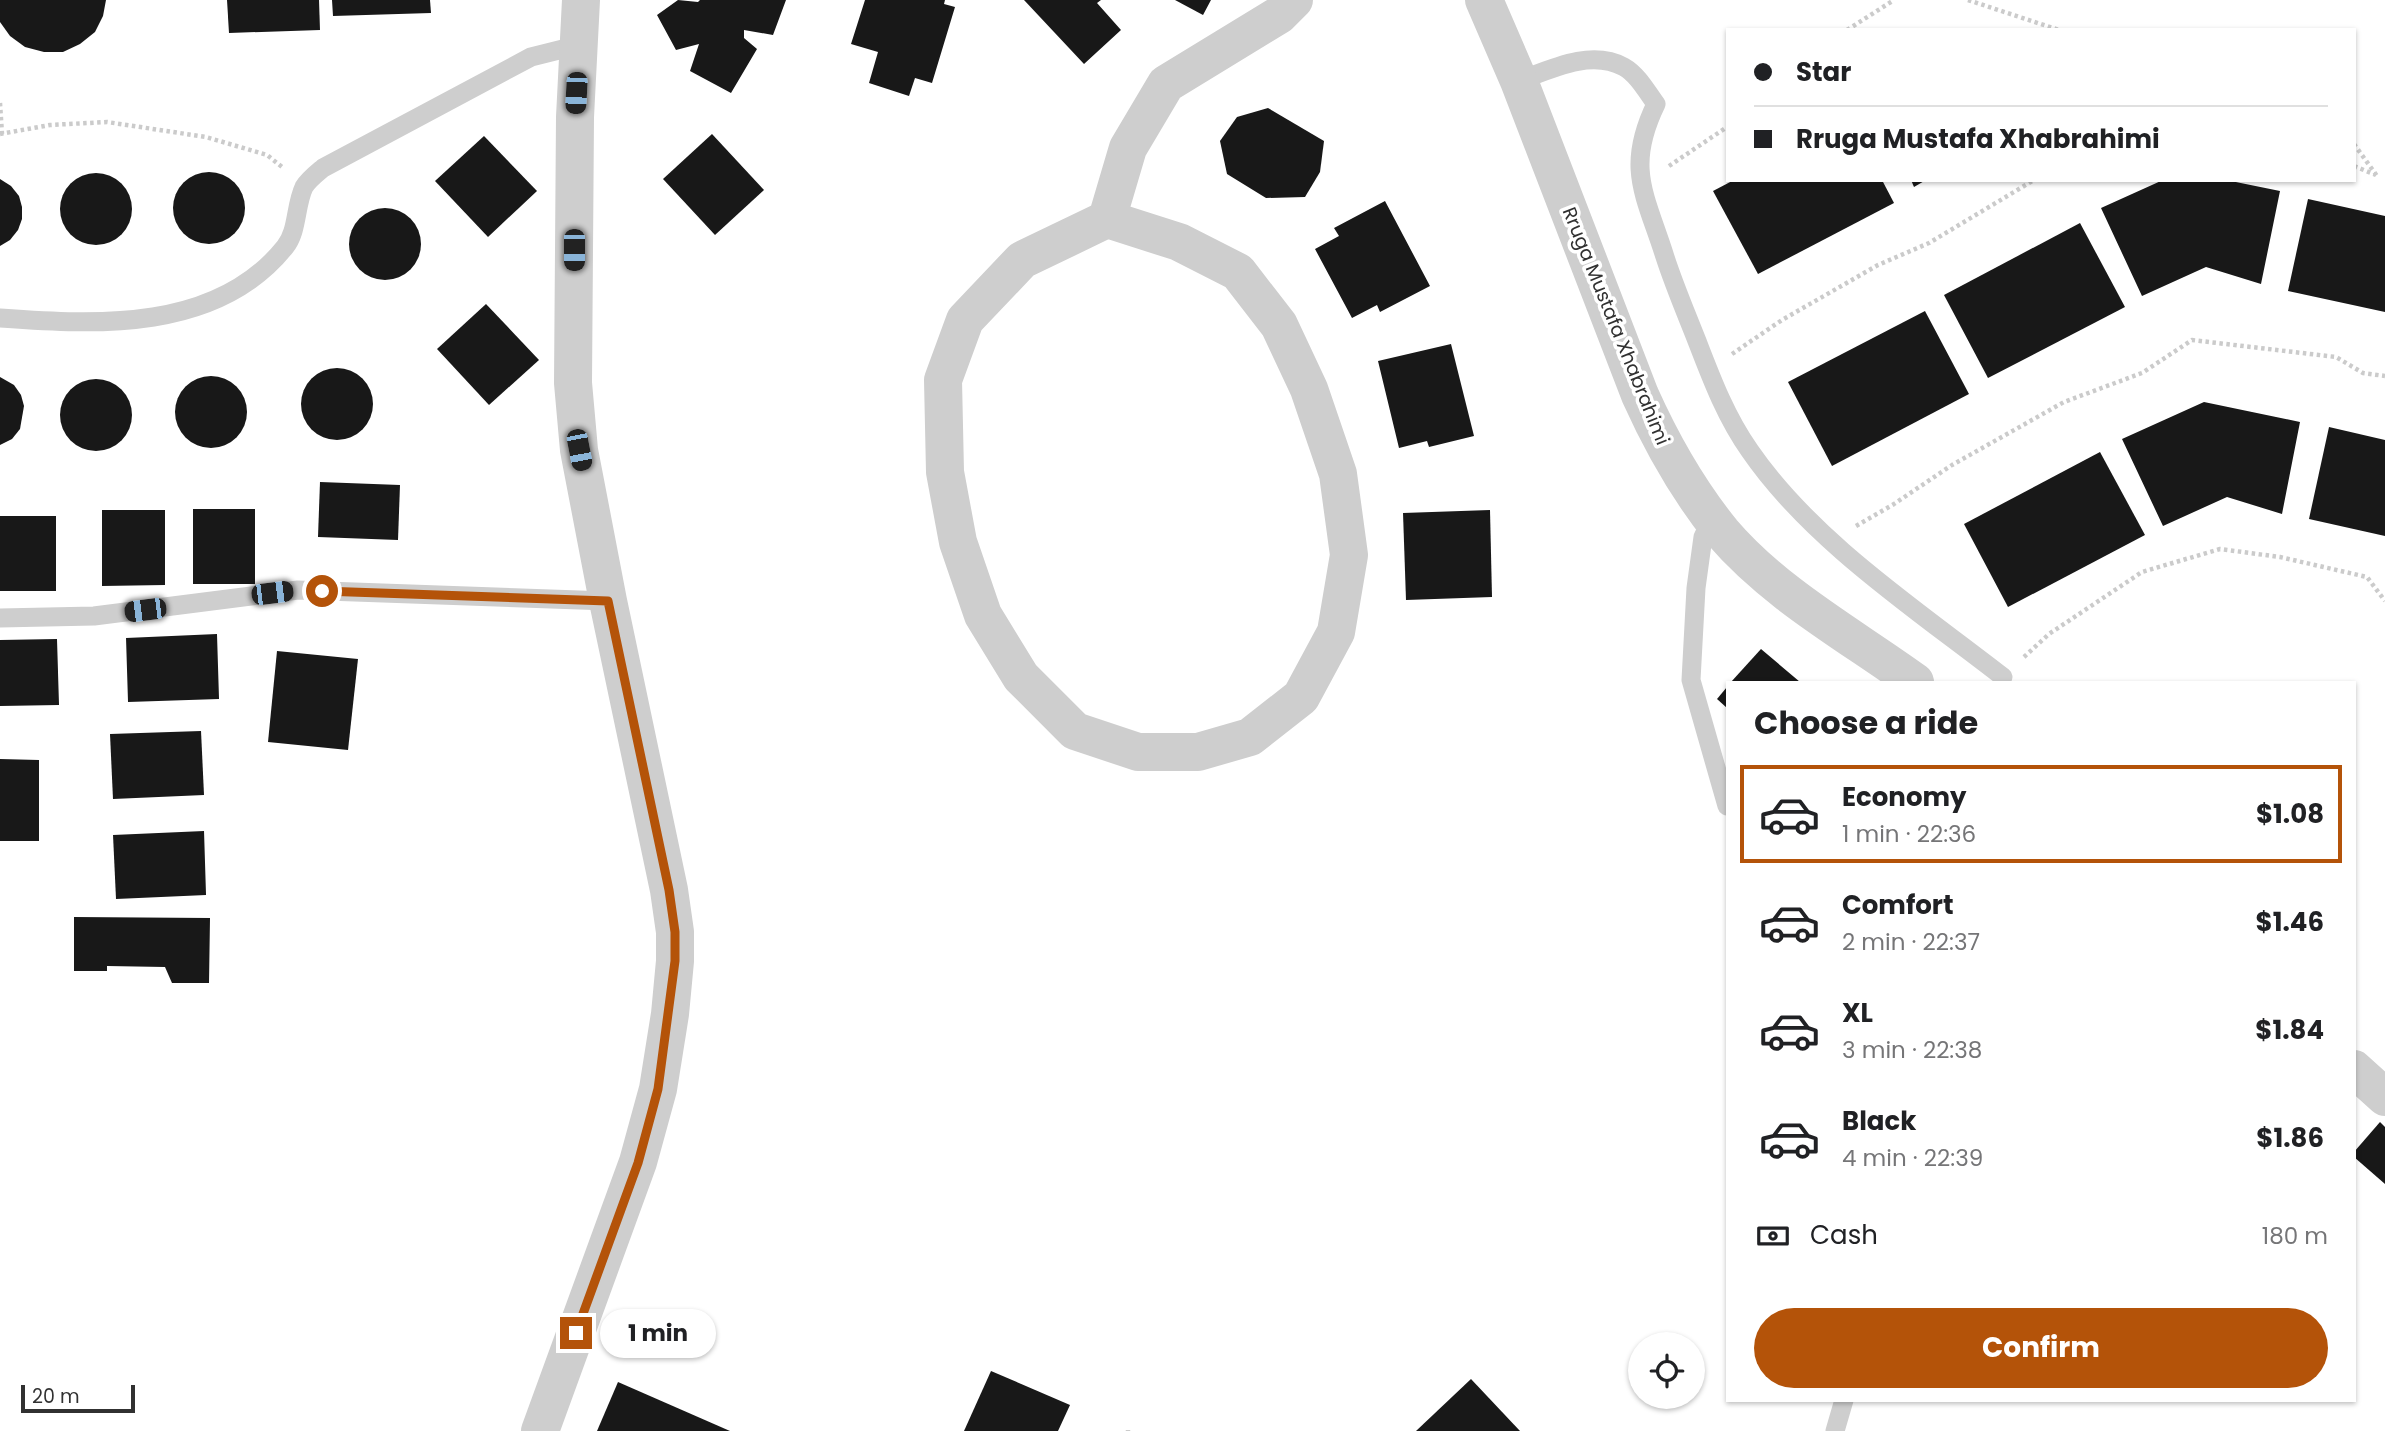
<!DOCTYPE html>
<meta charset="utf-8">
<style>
body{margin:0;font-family:Poppins,sans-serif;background:#f2f2f2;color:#202124;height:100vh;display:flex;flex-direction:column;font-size:26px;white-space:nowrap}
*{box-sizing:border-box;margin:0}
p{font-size:23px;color:#757577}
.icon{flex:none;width:38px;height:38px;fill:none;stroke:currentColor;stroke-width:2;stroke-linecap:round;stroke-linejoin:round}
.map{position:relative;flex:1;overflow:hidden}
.panel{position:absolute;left:1726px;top:681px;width:630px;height:721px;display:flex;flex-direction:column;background:#fff;border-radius:0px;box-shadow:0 2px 5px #0004}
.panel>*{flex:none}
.banner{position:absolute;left:1726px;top:28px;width:630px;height:154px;border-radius:0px;box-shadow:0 2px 5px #0004;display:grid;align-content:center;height:154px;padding:0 28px;background:#fff}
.controls{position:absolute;left:1628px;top:1332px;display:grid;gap:14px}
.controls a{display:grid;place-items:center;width:77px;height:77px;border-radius:50%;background:#fff;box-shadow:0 2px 5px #0004;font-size:35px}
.scale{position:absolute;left:21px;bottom:18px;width:114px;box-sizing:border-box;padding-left:7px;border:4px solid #313131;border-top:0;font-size:19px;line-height:24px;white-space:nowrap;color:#313131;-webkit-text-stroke:5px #fff;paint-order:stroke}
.end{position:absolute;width:32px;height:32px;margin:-16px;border:9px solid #b45309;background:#fff;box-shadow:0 0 0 4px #fff}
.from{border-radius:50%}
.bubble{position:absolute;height:49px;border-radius:24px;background:#fff;box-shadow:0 2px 5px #0004;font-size:23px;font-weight:700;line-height:49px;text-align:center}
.car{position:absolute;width:21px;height:42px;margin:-21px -10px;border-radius:9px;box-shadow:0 0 5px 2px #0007;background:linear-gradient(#222 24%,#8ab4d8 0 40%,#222 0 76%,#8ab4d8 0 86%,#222 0)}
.banner b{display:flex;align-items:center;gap:24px;height:66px;font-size:26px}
.banner b+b{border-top:2px solid #e0e0e0}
.banner i{width:18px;height:18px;background:#202124}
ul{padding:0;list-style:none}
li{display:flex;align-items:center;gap:21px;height:98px;margin:0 14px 10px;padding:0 14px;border:4px solid transparent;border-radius:0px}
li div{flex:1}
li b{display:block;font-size:26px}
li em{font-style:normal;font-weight:700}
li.on{border-color:#b45309}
li>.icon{width:63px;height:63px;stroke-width:1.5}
h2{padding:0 28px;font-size:32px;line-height:84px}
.pay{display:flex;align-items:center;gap:18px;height:77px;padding:0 28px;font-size:26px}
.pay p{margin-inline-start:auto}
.action{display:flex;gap:14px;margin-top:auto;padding:14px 28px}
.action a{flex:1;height:80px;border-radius:42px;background:#b45309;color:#fff;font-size:28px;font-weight:700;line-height:80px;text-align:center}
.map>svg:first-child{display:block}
.building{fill:#181818}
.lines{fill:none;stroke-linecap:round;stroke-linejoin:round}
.path{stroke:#cbcbcb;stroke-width:4.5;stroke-dasharray:3.5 3.5;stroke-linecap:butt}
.service{stroke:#cecece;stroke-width:19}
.minor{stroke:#cecece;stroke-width:38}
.tertiary{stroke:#cecece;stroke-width:38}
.route{stroke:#b45309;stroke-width:9}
.labels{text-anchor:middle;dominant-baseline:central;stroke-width:7;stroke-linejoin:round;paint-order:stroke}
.street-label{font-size:19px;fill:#313131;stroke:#fff}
</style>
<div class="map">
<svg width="2385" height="1431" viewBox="0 0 2385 1431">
<rect width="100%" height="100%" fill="#fff"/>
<g class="building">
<polygon points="0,0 106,0 103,16 95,32 80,44 63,52 44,52 25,47 10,36 0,22"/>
<polygon points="227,0 319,0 320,30 229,33"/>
<polygon points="332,0 430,0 431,13 333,16"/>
<polygon points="678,0 698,2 700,0 786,0 773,35 744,30 744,38 757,49 731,93 690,71 699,44 676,50 657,15"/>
<polygon points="865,0 945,0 944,4 955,7 932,83 915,78 909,96 869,83 878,52 851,44"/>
<polygon points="1024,0 1101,0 1097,3 1121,30 1084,64"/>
<polygon points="1175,0 1211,0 1203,15"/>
<polygon points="1268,108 1324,141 1320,172 1305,197 1266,198 1227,174 1220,141 1237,117"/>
<polygon points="712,134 764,190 715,235 663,179"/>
<polygon points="484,136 537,191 488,237 435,181"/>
<circle cx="209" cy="208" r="36"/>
<circle cx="96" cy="209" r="36"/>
<polygon points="0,179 11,186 19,196 22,207 22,219 18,230 10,240 0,246"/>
<polygon points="1734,180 1882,180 1894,203 1758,274 1713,191"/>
<polygon points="1911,180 1926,180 1914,187"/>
<polygon points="2163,180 2226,180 2280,191 2261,284 2206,267 2142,296 2101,208"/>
<polygon points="2308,199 2385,216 2385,312 2288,291"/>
<polygon points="1385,201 1430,286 1380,312 1377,305 1352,318 1315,249 1339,236 1334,228"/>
<circle cx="385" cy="244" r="36"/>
<polygon points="2080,223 2125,307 1988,378 1944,295"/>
<polygon points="486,304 539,360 489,405 437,349"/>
<polygon points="1925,311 1969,394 1832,466 1788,382"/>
<polygon points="1451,344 1474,436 1429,447 1427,441 1399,448 1378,361"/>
<circle cx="337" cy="404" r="36"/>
<circle cx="211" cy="412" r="36"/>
<polygon points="0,377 14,385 21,395 24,406 20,429 12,439 0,445"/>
<circle cx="96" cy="415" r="36"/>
<polygon points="2204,402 2300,422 2282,514 2227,497 2163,526 2122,439"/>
<polygon points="2329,427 2385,440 2385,536 2309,519"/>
<polygon points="2100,452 2145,535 2008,607 1964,524"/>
<polygon points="320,482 400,485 398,540 318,537"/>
<rect x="193" y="509" width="62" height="75"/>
<polygon points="102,510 165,510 165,585 102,586"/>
<polygon points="1490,510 1492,597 1406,600 1403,513"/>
<rect x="0" y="516" width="56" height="75"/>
<polygon points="217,634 219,699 128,702 126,638"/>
<polygon points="57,639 59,705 0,706 0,640"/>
<polygon points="1761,649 1800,682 1731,682"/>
<polygon points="277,651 358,659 348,750 268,742"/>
<polygon points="1727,687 1727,708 1717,699"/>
<polygon points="201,731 204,795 113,799 110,734"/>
<polygon points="0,759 39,760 39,841 0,841"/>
<polygon points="204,831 206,895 116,899 113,835"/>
<polygon points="74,917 210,918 209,983 172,983 165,967 107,966 107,971 74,971"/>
<polygon points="2380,1122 2385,1127 2385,1184 2354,1157 2354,1152"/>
<polygon points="991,1371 1070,1405 1058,1431 964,1431"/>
<polygon points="1471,1379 1520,1431 1416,1431"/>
<polygon points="618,1382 730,1431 597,1431"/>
</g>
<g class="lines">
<g class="path">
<polyline points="1968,0 2059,30"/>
<polyline points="1847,30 1894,0"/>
<polyline points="0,103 2,134"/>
<polyline points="0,134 50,125 107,122 206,137 267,155 282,167"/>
<polyline points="2354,144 2377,176"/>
<polyline points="1669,166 1727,127"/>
<polyline points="2354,166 2376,175"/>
<polyline points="1732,354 1782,320 1878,265 1929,243 2034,180"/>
<polyline points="1856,526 1894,504 1952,465 2064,402 2142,373 2192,340 2336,357 2363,373 2385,376"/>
<polyline points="2024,657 2049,634 2142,572 2220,549 2280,557 2367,577 2385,601"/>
<polyline points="1128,1431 1128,1430"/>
</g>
<g class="service">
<path d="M1519,81C1551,69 1591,49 1624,67C1638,75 1647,92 1656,104C1625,168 1645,194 1665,257C1674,285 1686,313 1697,341C1712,380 1726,417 1750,451C1812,541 1917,610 2003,677"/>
<path d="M0,318C97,325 217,332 285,247C298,231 295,206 304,187C308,180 317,173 323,168L531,57L579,45"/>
<polyline points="1712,518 1703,537 1696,588 1691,680 1727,806"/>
<polyline points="0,618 94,616 298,590 608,601"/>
<polyline points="1835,1431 1844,1400"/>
</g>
<g class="minor">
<polyline points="1107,219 1179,242 1238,272 1279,325 1309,389 1338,474 1349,555 1336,632 1301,697 1250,737 1198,752 1138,752 1075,731 1021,677 983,615 958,542 945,472 943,380 965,320 1022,260 1107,219 1128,148 1166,84 1279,15 1294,0"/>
<polyline points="540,1431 638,1162 658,1089 670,1014 675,961 675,932 669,890 608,601 579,450 573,383 575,117 581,0"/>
</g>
<g class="tertiary">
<path d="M1484,0L1519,81L1640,395C1662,444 1688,490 1722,532C1775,594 1850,635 1915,682"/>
<polyline points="2354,1069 2385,1097"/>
</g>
</g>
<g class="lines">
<polyline class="route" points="322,591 608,601 669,890 675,932 675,961 658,1089 638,1163 576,1333"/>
</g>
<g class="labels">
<g class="street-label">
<text transform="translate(1616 326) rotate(68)">Rruga Mustafa Xhabrahimi</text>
</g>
</g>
</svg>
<div class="controls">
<a><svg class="icon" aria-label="locate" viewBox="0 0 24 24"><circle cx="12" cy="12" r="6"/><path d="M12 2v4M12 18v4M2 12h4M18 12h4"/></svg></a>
</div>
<div class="scale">20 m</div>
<i class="end from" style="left:322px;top:591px"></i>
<i class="end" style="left:576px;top:1333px"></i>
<div class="bubble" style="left:600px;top:1309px;width:116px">1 min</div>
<i class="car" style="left:576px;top:93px;rotate:183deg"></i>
<i class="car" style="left:574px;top:250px;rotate:180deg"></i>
<i class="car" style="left:579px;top:450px;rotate:169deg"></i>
<i class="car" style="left:272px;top:593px;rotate:83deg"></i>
<i class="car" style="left:145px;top:610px;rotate:263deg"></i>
<div class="banner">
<b><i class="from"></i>Star</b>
<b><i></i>Rruga Mustafa Xhabrahimi</b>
</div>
<section class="panel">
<h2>Choose a ride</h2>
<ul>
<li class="on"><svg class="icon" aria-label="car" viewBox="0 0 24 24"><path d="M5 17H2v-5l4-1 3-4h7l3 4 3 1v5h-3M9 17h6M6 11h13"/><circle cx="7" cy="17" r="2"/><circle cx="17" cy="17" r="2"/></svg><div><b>Economy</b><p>1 min · 22:36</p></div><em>$1.08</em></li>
<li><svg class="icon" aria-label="car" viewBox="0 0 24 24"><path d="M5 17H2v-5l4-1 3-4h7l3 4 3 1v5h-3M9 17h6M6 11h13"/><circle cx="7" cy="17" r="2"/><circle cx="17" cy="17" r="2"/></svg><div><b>Comfort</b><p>2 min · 22:37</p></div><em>$1.46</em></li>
<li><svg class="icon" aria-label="car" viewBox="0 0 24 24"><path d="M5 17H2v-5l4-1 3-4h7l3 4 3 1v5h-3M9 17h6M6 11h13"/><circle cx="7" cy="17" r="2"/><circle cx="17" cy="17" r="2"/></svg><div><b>XL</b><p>3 min · 22:38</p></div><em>$1.84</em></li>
<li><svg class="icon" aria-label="car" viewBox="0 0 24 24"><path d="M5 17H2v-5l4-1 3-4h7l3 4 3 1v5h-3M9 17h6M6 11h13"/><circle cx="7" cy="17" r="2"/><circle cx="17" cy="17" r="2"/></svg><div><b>Black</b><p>4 min · 22:39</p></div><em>$1.86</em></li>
</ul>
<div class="pay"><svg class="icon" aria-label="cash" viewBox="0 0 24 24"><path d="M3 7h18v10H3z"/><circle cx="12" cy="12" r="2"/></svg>Cash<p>180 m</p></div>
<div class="action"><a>Confirm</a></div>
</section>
</div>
